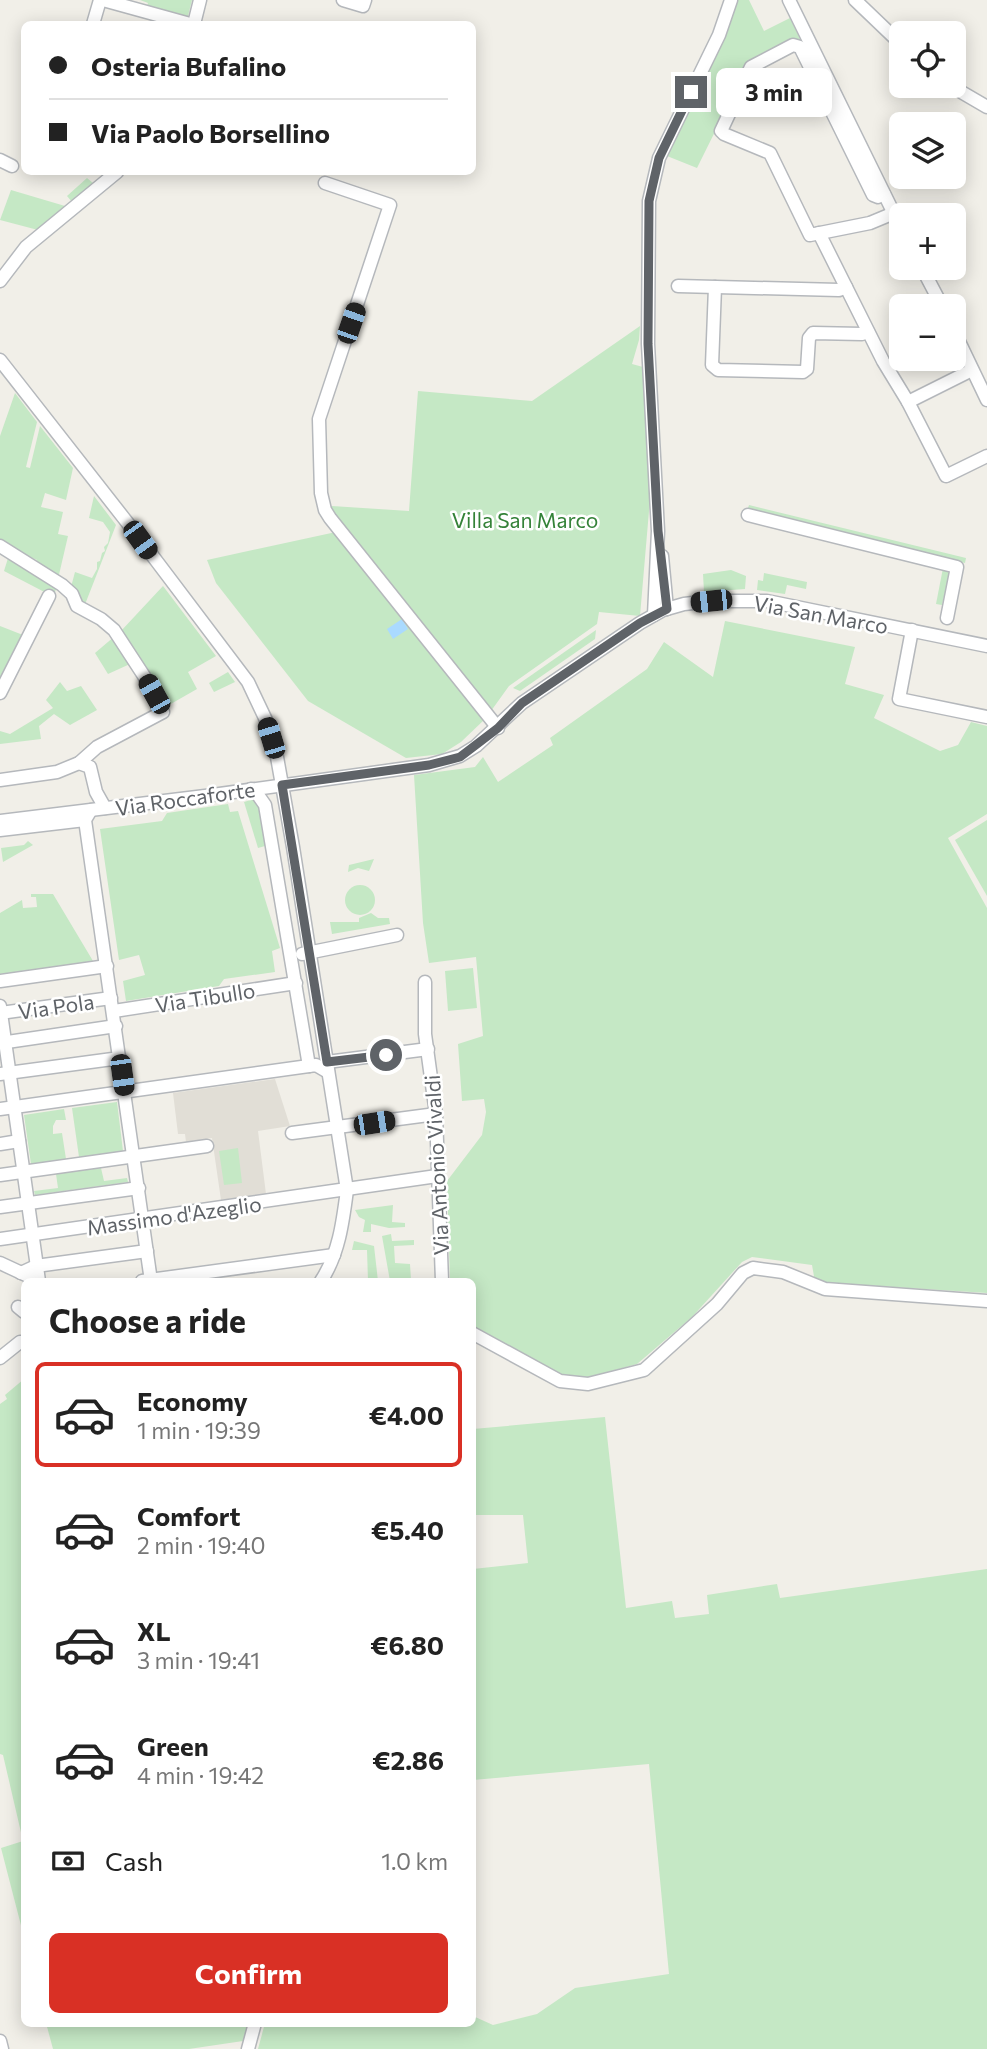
<!DOCTYPE html>
<meta charset="utf-8">
<style>
body{margin:0;font-family:Commissioner,sans-serif;background:#f6f6f6;color:#222;height:100vh;display:flex;flex-direction:column;font-size:26px;white-space:nowrap}
*{box-sizing:border-box;margin:0}
p{font-size:23px;color:#767676}
.icon{flex:none;width:38px;height:38px;fill:none;stroke:currentColor;stroke-width:2;stroke-linecap:round;stroke-linejoin:round}
.map{position:relative;flex:1;overflow:hidden}
.sheet{position:absolute;left:21px;top:1278px;width:455px;height:749px;display:flex;flex-direction:column;background:#fff;border-radius:10px;box-shadow:0 4px 18px #0003}
.sheet>*{flex:none}
.hud{position:absolute;left:21px;top:21px;width:455px;height:154px;border-radius:10px;box-shadow:0 4px 18px #0003;display:grid;align-content:center;height:154px;padding:0 28px;background:#fff}
.controls{position:absolute;left:889px;top:21px;display:grid;gap:14px}
.controls a{display:grid;place-items:center;width:77px;height:77px;border-radius:10px;background:#fff;box-shadow:0 4px 18px #0003;font-size:35px}
.end{position:absolute;width:32px;height:32px;margin:-16px;border:9px solid #5f6368;background:#fff;box-shadow:0 0 0 4px #fff}
.from{border-radius:50%}
.bubble{position:absolute;height:49px;border-radius:10px;background:#fff;box-shadow:0 4px 18px #0003;font-size:23px;font-weight:700;line-height:49px;text-align:center}
.car{position:absolute;width:21px;height:42px;margin:-21px -10px;border-radius:9px;box-shadow:0 0 5px 2px #0007;background:linear-gradient(#222 24%,#8ab4d8 0 40%,#222 0 76%,#8ab4d8 0 86%,#222 0)}
.hud b{display:flex;align-items:center;gap:24px;height:66px;font-size:26px}
.hud b+b{border-top:2px solid #e0e0e0}
.hud i{width:18px;height:18px;background:#222}
ul{padding:0;list-style:none}
li{display:flex;align-items:center;gap:21px;height:105px;margin:0 14px 10px;padding:0 14px;border:4px solid transparent;border-radius:10px}
li div{flex:1}
li b{display:block;font-size:26px}
li em{font-style:normal;font-weight:700}
li.on{border-color:#d93025}
li>.icon{width:63px;height:63px;stroke-width:1.5}
h2{padding:0 28px;font-size:32px;line-height:84px}
.pay{display:flex;align-items:center;gap:18px;height:77px;padding:0 28px;font-size:26px}
.pay p{margin-inline-start:auto}
.primary-button{display:flex;gap:14px;margin-top:auto;padding:14px 28px}
.primary-button a{flex:1;height:80px;border-radius:10px;background:#d93025;color:#fff;font-size:28px;font-weight:700;line-height:80px;text-align:center}
.map>svg:first-child{display:block}
.education{fill:#e1ded6}
.green{fill:#c5e8c5}
.water{fill:#aadaff}
.lines{fill:none;stroke-linecap:round;stroke-linejoin:round}
.minor-casing{stroke:#b5b8bc;stroke-width:15}
.minor{stroke:#fff;stroke-width:12}
.route{stroke:#5f6368;stroke-width:9}
.labels{text-anchor:middle;dominant-baseline:central;stroke-width:5;stroke-linejoin:round;paint-order:stroke}
.park-label{font-size:21px;fill:#348238;stroke:#fff}
.street-label{font-size:21px;fill:#5f6368;stroke:#fff}
</style>
<div class="map">
<svg width="987" height="2049" viewBox="0 0 987 2049">
<rect width="100%" height="100%" fill="#f1efe8"/>
<polygon class="education" points="275,1079 290,1126 258,1131 266,1194 221,1200 212,1138 186,1142 185,1134 178,1134 173,1093"/>
<g class="green">
<polygon points="140,0 192,0 187,20 146,9 148,3"/>
<polygon points="738,0 749,0 764,31 790,18 802,43 749,63 697,168 667,156 721,44"/>
<polygon points="87,178 93,183 72,202 67,196"/>
<polygon points="11,190 65,206 38,230 0,220"/>
<polygon points="640,326 639,340 632,364 643,367 652,476 640,616 599,612 597,624 509,686 491,711 331,510 332,506 409,511 418,391 532,401"/>
<polygon points="15,393 37,422 26,467 30,468 40,426 73,468 66,500 45,493 41,507 63,512 58,534 68,536 58,579 35,566 37,560 0,543 0,436"/>
<polygon points="94,496 116,525 84,607 71,587 75,572 92,578 97,569 97,562 100,561 102,553 105,551 104,547 108,543 110,532 103,522 89,518"/>
<polygon points="749,505 966,558 965,563 747,511"/>
<polygon points="336,532 485,719 461,742 442,754 406,758 308,701 216,583 207,560"/>
<polygon points="9,555 57,584 54,597 4,571"/>
<polygon points="943,568 950,570 942,605 936,604"/>
<polygon points="731,570 746,576 745,589 704,592 703,574"/>
<polygon points="764,573 807,582 806,589 787,585 785,594 757,590 758,580 763,581"/>
<polygon points="163,586 216,656 188,672 197,689 169,705 156,691 121,631"/>
<polygon points="725,621 855,647 845,684 884,695 874,718 940,751 958,745 971,722 987,726 987,814 948,838 987,908 987,1293 815,1282 812,1265 752,1257 742,1262 692,1317 637,1364 587,1378 558,1374 473,1327 472,1281 450,1281 447,1181 482,1135 486,1112 484,1099 462,1101 458,1044 483,1036 476,957 429,963 423,923 414,775 475,767 483,757 498,782 553,745 550,738 647,669 664,642 713,677"/>
<polygon points="0,626 23,635 0,680"/>
<polygon points="596,630 595,639 520,691 513,688"/>
<polygon points="115,636 130,664 108,674 95,653"/>
<polygon points="228,672 235,682 214,692 209,683"/>
<polygon points="60,682 67,691 81,686 97,710 70,725 54,714 39,726 41,739 0,744 0,731 10,734 53,708 46,700"/>
<polygon points="254,799 260,811 265,846 258,848 244,802"/>
<polygon points="228,804 230,812 238,811 280,948 272,951 275,972 224,979 219,986 126,1001 123,981 145,975 139,955 119,960 100,829 162,821 167,813"/>
<polygon points="987,820 987,896 955,840"/>
<polygon points="28,841 33,845 3,862 1,848 24,845"/>
<polygon points="374,859 369,871 358,868 348,872 349,865"/>
<circle cx="360" cy="900" r="15"/>
<polygon points="31,894 53,894 93,961 0,974 0,913 22,900 23,908 37,907 36,897 31,897"/>
<polygon points="371,913 378,918 389,918 390,924 332,934 330,922 359,922 359,918"/>
<polygon points="473,968 477,1008 448,1011 445,971"/>
<polygon points="117,1102 123,1151 79,1157 72,1108"/>
<polygon points="64,1109 66,1120 56,1120 53,1126 53,1134 62,1133 66,1159 31,1164 24,1115"/>
<polygon points="238,1148 242,1183 224,1185 219,1151"/>
<polygon points="101,1168 104,1181 127,1178 128,1182 35,1195 34,1191 58,1188 56,1174"/>
<polygon points="393,1205 392,1222 405,1223 405,1227 389,1228 371,1224 371,1232 363,1232 365,1220 359,1217 355,1210"/>
<polygon points="391,1234 392,1241 414,1240 414,1245 394,1246 395,1263 410,1264 411,1280 390,1281 382,1236"/>
<polygon points="354,1241 374,1246 378,1281 368,1281 367,1250 352,1250"/>
<polygon points="24,1379 24,1937 1,1848 23,1841 3,1755 0,1754 0,1404 7,1399 5,1395"/>
<polygon points="605,1417 626,1608 672,1601 675,1618 709,1614 707,1595 777,1584 780,1598 987,1569 987,2049 258,2049 265,2023 472,2023 473,2016 493,2025 537,2014 575,1988 669,1974 649,1764 473,1780 473,1569 528,1563 523,1515 473,1515 473,1429"/>
<polygon points="46,2023 248,2023 243,2041 189,2049 53,2049"/>
</g>
<polygon class="water" points="402,619 408,629 393,639 387,629"/>
<g class="lines">
<defs>
<g id="minor">
<polyline points="103,0 190,24"/>
<polyline points="343,0 363,6 365,0"/>
<polyline points="789,0 901,228"/>
<polyline points="855,0 901,44"/>
<polyline points="93,24 100,0"/>
<polyline points="194,24 200,0"/>
<polyline points="951,86 987,107"/>
<polyline points="0,160 12,166"/>
<polyline points="325,183 390,205 319,419 321,493 325,510 330,518 498,728"/>
<polyline points="884,194 878,197 873,195 800,47 793,45 751,67 721,131 724,134 770,153 810,235 870,223 894,213"/>
<polyline points="819,233 883,361 908,402 946,476 987,456"/>
<polyline points="922,268 942,306"/>
<polyline points="0,281 26,247 117,172"/>
<polyline points="678,286 839,290 846,287"/>
<polyline points="715,287 712,365 718,370 803,372 807,369 809,338 813,333 862,334 868,332"/>
<polyline points="954,331 987,400"/>
<path d="M0,360L130,526L248,682L266,720L277,757L293,847L347,1190C343,1221 339,1254 321,1281"/>
<polyline points="908,402 972,370"/>
<polyline points="748,515 957,567 947,618"/>
<polyline points="0,546 62,585 72,594 77,606 101,619 114,630 144,676 163,712 97,747 79,763 57,772 0,780"/>
<polyline points="662,556 667,609"/>
<polyline points="654,615 658,531 648,344 649,201 659,158 719,35 731,0"/>
<polyline points="912,630 899,699 987,717"/>
<polyline points="0,693 49,596"/>
<polyline points="79,763 90,767 96,792 105,808"/>
<polyline points="251,789 258,795 265,805 309,1066"/>
<polyline points="91,810 85,820 151,1281"/>
<polyline points="0,821 205,796 429,765 460,756 476,746 522,703 640,623 663,610 684,604 711,601 767,601 987,646"/>
<polyline points="0,830 85,820"/>
<polyline points="302,954 397,935"/>
<polyline points="0,981 107,966"/>
<polyline points="425,982 425,1034 436,1114 442,1281"/>
<polyline points="0,1006 39,1281"/>
<polyline points="114,1011 296,983"/>
<polyline points="0,1013 111,998"/>
<polyline points="0,1043 116,1026"/>
<polyline points="327,1062 428,1049"/>
<polyline points="0,1074 120,1058"/>
<polyline points="0,1109 316,1065 328,1072"/>
<polyline points="292,1133 436,1114"/>
<polyline points="0,1144 19,1141"/>
<polyline points="0,1175 207,1146"/>
<polyline points="0,1207 139,1188"/>
<polyline points="0,1239 437,1176"/>
<polyline points="0,1263 28,1276"/>
<polyline points="21,1273 36,1266 147,1251"/>
<polyline points="142,1281 334,1255"/>
<polyline points="18,1307 24,1312"/>
<polyline points="472,1333 560,1381 588,1384 644,1370 717,1304 743,1273 753,1268 783,1272 825,1289 987,1301"/>
<polyline points="0,1358 20,1342"/>
<polyline points="0,2041 2,2049"/>
<polyline points="248,2049 255,2023"/>
</g>
</defs>
<use href="#minor" class="minor-casing"/>
<use href="#minor" class="minor"/>
</g>
<g class="lines">
<polyline class="route" points="386,1055 327,1062 282,785 429,765 460,757 498,728 522,703 640,623 667,609 658,531 648,344 649,201 659,158 691,92"/>
</g>
<g class="labels">
<g class="park-label">
<text x="525" y="519">Villa San Marco</text>
</g>
<g class="street-label">
<text transform="translate(821 614) rotate(10)">Via San Marco</text>
<text transform="translate(185 798) rotate(-8)">Via Roccaforte</text>
<text transform="translate(205 997) rotate(-9)">Via Tibullo</text>
<text transform="translate(56 1006) rotate(-8)">Via Pola</text>
<text transform="translate(436 1165) rotate(-93)">Via Antonio Vivaldi</text>
<text transform="translate(174 1215) rotate(-8)">Massimo d'Azeglio</text>
</g>
</g>
</svg>
<div class="controls">
<a><svg class="icon" aria-label="locate" viewBox="0 0 24 24"><circle cx="12" cy="12" r="6"/><path d="M12 2v4M12 18v4M2 12h4M18 12h4"/></svg></a>
<a><svg class="icon" aria-label="layers" viewBox="0 0 24 24"><path d="M12 4l9 5-9 5-9-5zM3 14l9 5 9-5"/></svg></a>
<a>+</a>
<a>−</a>
</div>
<i class="end from" style="left:386px;top:1055px"></i>
<i class="end" style="left:691px;top:92px"></i>
<div class="bubble" style="left:716px;top:68px;width:116px">3 min</div>
<i class="car" style="left:351px;top:323px;rotate:19deg"></i>
<i class="car" style="left:140px;top:540px;rotate:144deg"></i>
<i class="car" style="left:711px;top:601px;rotate:264deg"></i>
<i class="car" style="left:154px;top:694px;rotate:331deg"></i>
<i class="car" style="left:271px;top:738px;rotate:343deg"></i>
<i class="car" style="left:122px;top:1075px;rotate:172deg"></i>
<i class="car" style="left:374px;top:1123px;rotate:81deg"></i>
<div class="hud">
<b><i class="from"></i>Osteria Bufalino</b>
<b><i></i>Via Paolo Borsellino</b>
</div>
<section class="sheet">
<h2>Choose a ride</h2>
<ul>
<li class="on"><svg class="icon" aria-label="car" viewBox="0 0 24 24"><path d="M5 17H2v-5l4-1 3-4h7l3 4 3 1v5h-3M9 17h6M6 11h13"/><circle cx="7" cy="17" r="2"/><circle cx="17" cy="17" r="2"/></svg><div><b>Economy</b><p>1 min · 19:39</p></div><em>€4.00</em></li>
<li><svg class="icon" aria-label="car" viewBox="0 0 24 24"><path d="M5 17H2v-5l4-1 3-4h7l3 4 3 1v5h-3M9 17h6M6 11h13"/><circle cx="7" cy="17" r="2"/><circle cx="17" cy="17" r="2"/></svg><div><b>Comfort</b><p>2 min · 19:40</p></div><em>€5.40</em></li>
<li><svg class="icon" aria-label="car" viewBox="0 0 24 24"><path d="M5 17H2v-5l4-1 3-4h7l3 4 3 1v5h-3M9 17h6M6 11h13"/><circle cx="7" cy="17" r="2"/><circle cx="17" cy="17" r="2"/></svg><div><b>XL</b><p>3 min · 19:41</p></div><em>€6.80</em></li>
<li><svg class="icon" aria-label="car" viewBox="0 0 24 24"><path d="M5 17H2v-5l4-1 3-4h7l3 4 3 1v5h-3M9 17h6M6 11h13"/><circle cx="7" cy="17" r="2"/><circle cx="17" cy="17" r="2"/></svg><div><b>Green</b><p>4 min · 19:42</p></div><em>€2.86</em></li>
</ul>
<div class="pay"><svg class="icon" aria-label="cash" viewBox="0 0 24 24"><path d="M3 7h18v10H3z"/><circle cx="12" cy="12" r="2"/></svg>Cash<p>1.0 km</p></div>
<div class="primary-button"><a>Confirm</a></div>
</section>
</div>
